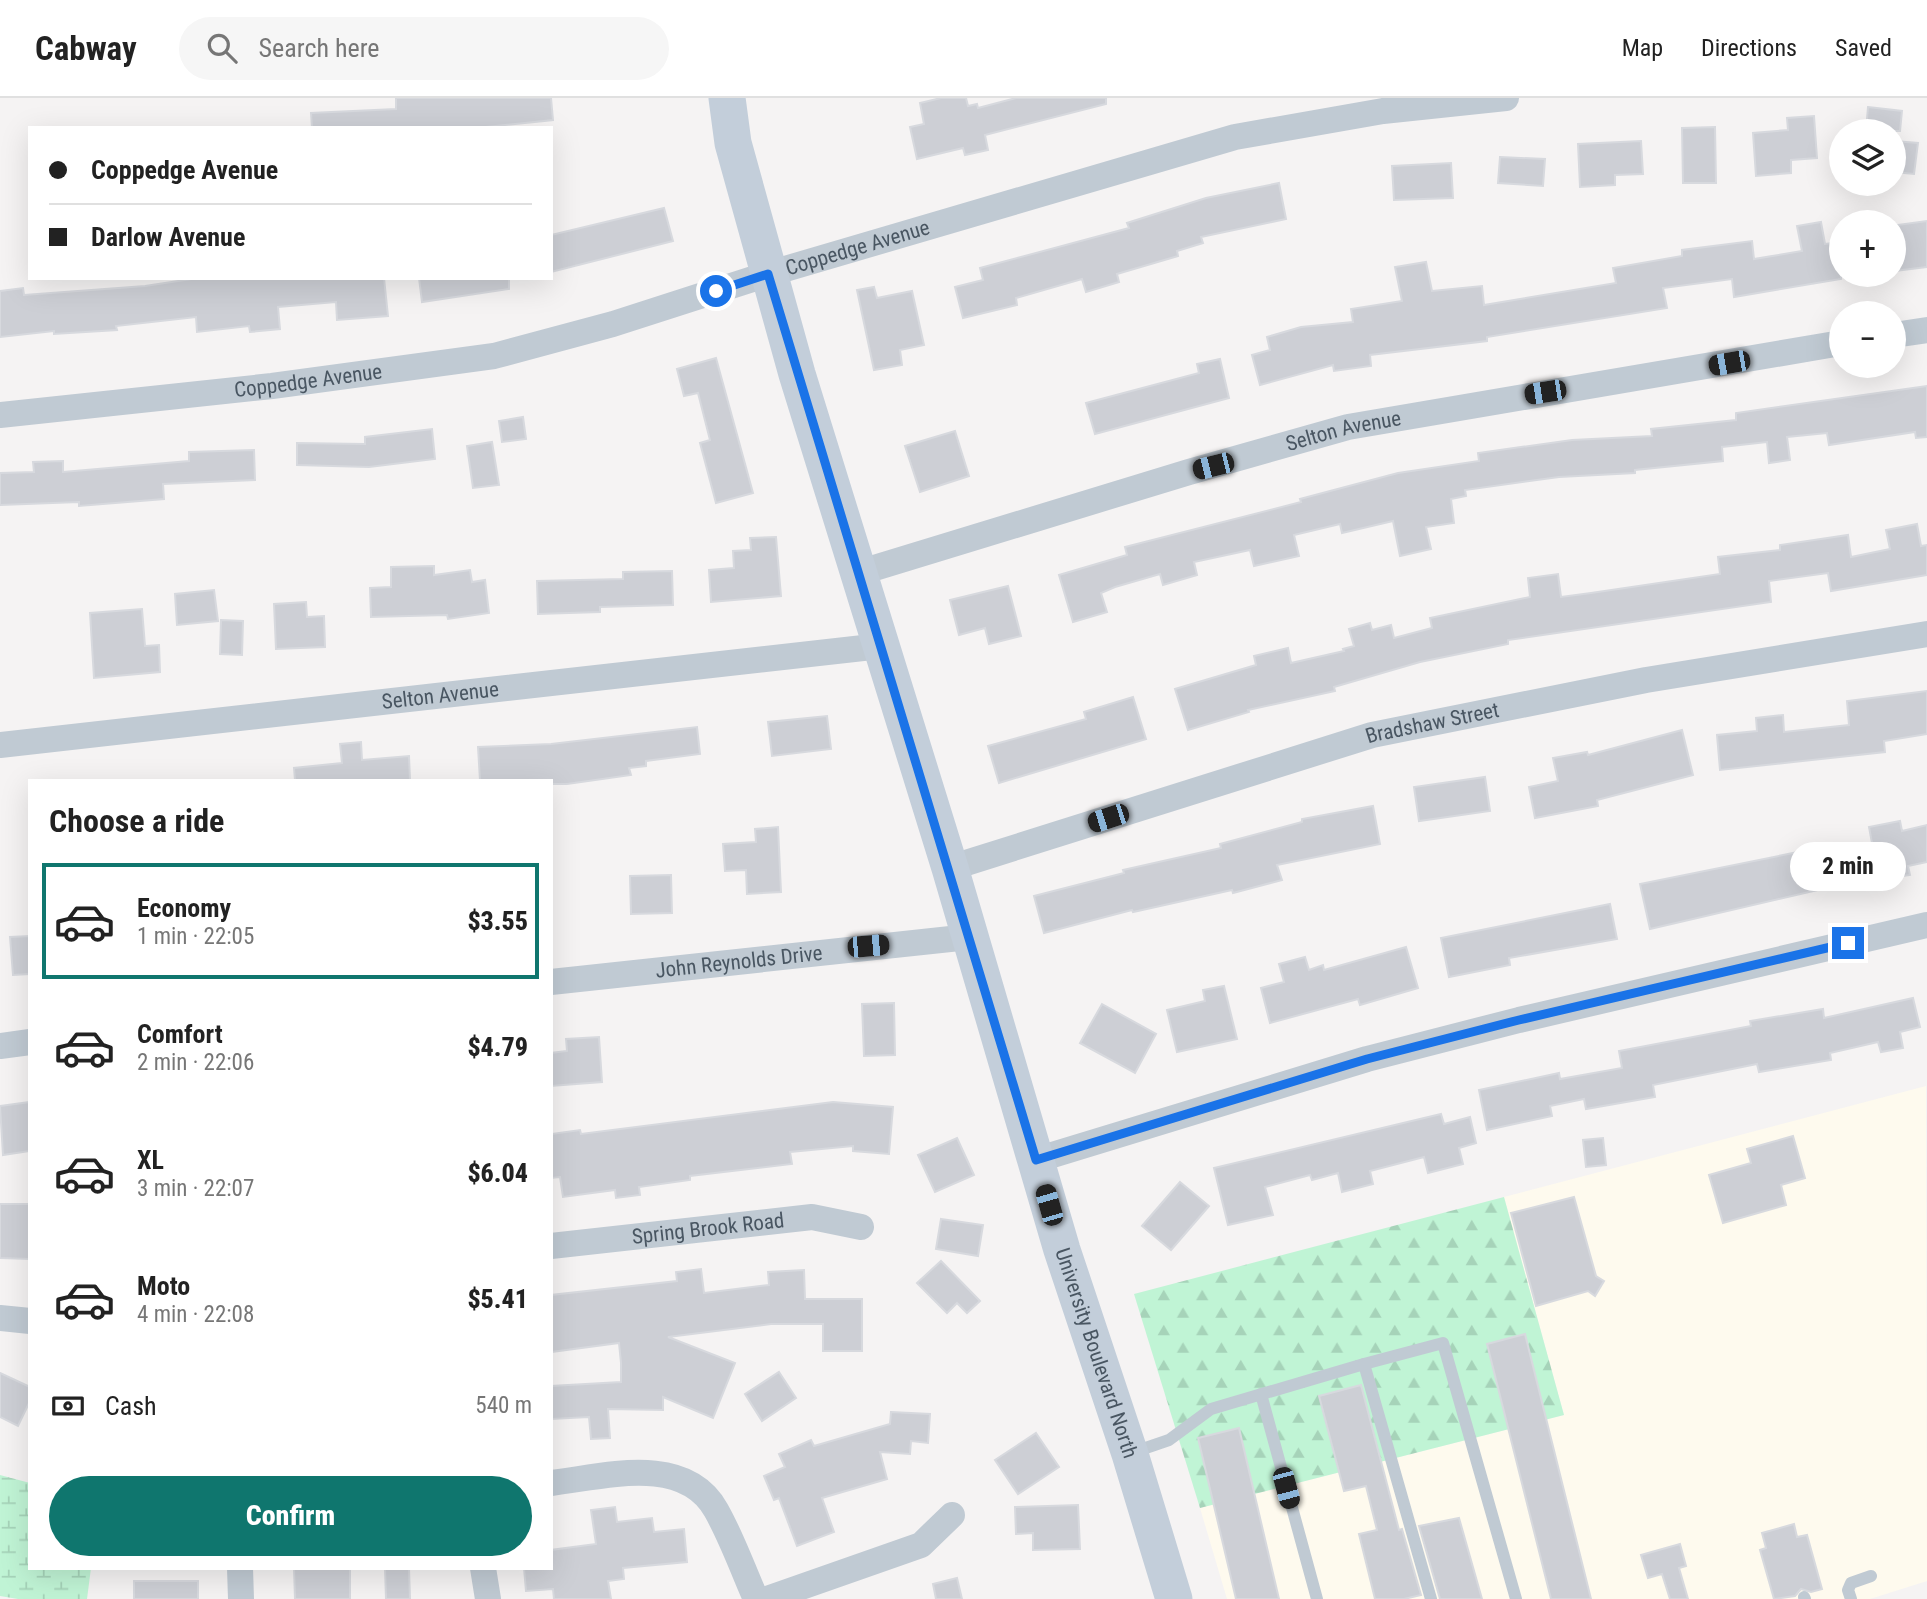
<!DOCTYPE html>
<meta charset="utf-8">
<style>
body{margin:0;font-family:"Roboto Condensed",sans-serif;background:#f6f6f6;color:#222;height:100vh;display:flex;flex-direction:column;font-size:26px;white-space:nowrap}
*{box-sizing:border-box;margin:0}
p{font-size:23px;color:#767676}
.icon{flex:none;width:38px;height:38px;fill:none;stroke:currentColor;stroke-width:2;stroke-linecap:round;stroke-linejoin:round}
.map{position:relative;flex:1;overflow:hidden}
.details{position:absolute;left:28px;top:681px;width:525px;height:791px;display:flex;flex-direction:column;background:#fff;border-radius:0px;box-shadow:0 7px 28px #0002}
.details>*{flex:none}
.guide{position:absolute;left:28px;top:28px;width:525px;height:154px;border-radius:0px;box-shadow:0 7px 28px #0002;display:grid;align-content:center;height:154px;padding:0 21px;background:#fff}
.buttons{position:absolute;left:1829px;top:21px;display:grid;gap:14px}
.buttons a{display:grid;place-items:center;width:77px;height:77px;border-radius:50%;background:#fff;box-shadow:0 7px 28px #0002;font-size:35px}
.end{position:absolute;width:32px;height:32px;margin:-16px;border:9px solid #1a73e8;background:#fff;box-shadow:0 0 0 4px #fff}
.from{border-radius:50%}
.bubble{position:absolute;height:49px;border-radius:24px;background:#fff;box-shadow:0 7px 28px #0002;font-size:23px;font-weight:800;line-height:49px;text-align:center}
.car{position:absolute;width:21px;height:42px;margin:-21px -10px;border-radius:9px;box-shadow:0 0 5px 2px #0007;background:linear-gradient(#222 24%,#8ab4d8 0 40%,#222 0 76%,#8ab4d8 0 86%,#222 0)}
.guide b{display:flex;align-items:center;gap:24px;height:66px;font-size:26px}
.guide b+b{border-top:2px solid #e0e0e0}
.guide i{width:18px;height:18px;background:#222}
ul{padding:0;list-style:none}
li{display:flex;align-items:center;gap:21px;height:116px;margin:0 14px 10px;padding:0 7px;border:4px solid transparent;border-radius:0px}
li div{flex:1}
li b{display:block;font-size:26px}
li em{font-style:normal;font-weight:800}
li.current{border-color:#0f766e}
li>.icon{width:63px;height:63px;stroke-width:1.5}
h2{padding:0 21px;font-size:32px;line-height:84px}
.pay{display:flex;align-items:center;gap:18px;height:77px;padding:0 21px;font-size:26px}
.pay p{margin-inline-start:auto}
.primary-button{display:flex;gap:14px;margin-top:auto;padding:14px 21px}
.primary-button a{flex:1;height:80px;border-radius:42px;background:#0f766e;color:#fff;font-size:28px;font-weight:800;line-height:80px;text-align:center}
header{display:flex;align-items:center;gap:42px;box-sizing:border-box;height:98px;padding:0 35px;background:#fff;border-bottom:2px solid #e0e0e0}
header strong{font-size:33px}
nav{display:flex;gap:38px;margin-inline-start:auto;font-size:24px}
.search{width:490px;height:63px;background:#f6f6f6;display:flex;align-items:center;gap:18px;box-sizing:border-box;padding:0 24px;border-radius:38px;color:#767676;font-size:26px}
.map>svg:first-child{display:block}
.commercial{fill:#fefaee}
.forest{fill:url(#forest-firs)}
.wetland{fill:url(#wetland-marsh)}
.building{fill:#cdcfd5;stroke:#d7d9de;stroke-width:2}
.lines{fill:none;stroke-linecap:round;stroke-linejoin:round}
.lane{stroke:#c0cad3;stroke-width:12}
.street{stroke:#c0cad3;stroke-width:26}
.secondary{stroke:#c3ceda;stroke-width:37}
.route{stroke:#1a73e8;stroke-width:9}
.labels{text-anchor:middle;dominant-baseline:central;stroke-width:5;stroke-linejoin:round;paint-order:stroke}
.street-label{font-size:21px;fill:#495662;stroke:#fff}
</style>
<header>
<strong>Cabway</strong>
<div class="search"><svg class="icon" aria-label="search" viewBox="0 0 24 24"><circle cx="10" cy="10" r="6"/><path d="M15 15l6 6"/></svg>Search here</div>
<nav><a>Map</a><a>Directions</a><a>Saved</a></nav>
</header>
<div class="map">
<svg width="1927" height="1501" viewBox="0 0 1927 1501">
<defs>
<pattern id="forest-firs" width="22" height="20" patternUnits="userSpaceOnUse" patternTransform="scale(1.75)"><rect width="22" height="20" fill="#c0f4d5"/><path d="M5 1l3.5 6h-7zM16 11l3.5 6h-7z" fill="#a6d3b9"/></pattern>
<pattern id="wetland-marsh" width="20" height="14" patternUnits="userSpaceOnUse" patternTransform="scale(1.75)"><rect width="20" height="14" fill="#c0f4d5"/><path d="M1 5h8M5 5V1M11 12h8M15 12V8" fill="none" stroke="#a6d3b9"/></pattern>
</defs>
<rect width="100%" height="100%" fill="#f5f3f3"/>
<polygon class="commercial" points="1926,988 1927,1483 1870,1501 1227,1501 1200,1410 1564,1317 1504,1099"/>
<polygon class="forest" points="1504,1099 1564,1317 1200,1410 1134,1196"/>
<polygon class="wetland" points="0,1377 30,1385 30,1470 91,1470 87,1501 18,1501 0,1498"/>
<g class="building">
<polygon points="396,0 551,0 553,22 476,30 312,30 311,15 396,11"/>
<polygon points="941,0 966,0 968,8 977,6 978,10 1016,0 1106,0 1106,6 985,37 988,52 965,57 963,50 917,61 910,29 924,26 920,5"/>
<polygon points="1868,9 1902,13 1900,33 1866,33"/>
<polygon points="1814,18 1817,60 1791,62 1791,75 1756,78 1753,35 1788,32 1787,20"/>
<polygon points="1715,29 1716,85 1683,85 1682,30"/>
<polygon points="1641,43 1643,76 1615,77 1615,87 1580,89 1578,46"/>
<polygon points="1894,43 1918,45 1914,76 1894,74"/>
<polygon points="1500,59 1545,61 1543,88 1498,85"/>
<polygon points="1451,65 1453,100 1394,102 1392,68"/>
<polygon points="1279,85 1286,121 1201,139 1203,145 1177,153 1178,158 1117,176 1119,184 1086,194 1082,181 1016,200 1017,207 963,220 955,189 983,182 980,170 1129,130 1127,125 1206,100"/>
<polygon points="664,110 673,143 551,174 551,137"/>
<polygon points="1927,123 1927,169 1894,173 1894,140 1898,140 1897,127"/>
<polygon points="1821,124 1825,146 1841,144 1841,181 1734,199 1732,181 1663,190 1667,210 1487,239 1487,243 1370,257 1371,268 1334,273 1333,267 1260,287 1252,257 1270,252 1267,239 1301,229 1353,224 1351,211 1402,203 1395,169 1426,164 1432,193 1482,188 1484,207 1616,185 1613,170 1682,158 1682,152 1752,143 1754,161 1802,153 1797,128"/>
<polygon points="198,180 384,180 388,218 337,222 336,204 278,209 280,231 250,234 249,228 197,234 196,219 116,228 117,232 54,236 54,233 0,239 0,193 23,190 24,197 145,188"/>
<polygon points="419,180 509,180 509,191 422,204"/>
<polygon points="874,189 877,200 912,193 924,247 900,252 902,267 874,272 857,192"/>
<polygon points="716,260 753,395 716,405 700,345 710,342 698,295 684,298 677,271"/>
<polygon points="1220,261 1229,300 1095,336 1086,305 1199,275 1197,266"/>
<polygon points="1927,288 1927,339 1916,340 1915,334 1829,347 1827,335 1787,339 1790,362 1769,365 1767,344 1722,349 1723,363 1635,372 1635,375 1559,379 1465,392 1466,398 1451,401 1454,425 1426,429 1431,451 1400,458 1393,423 1342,435 1340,426 1294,437 1299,458 1254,468 1250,452 1194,464 1197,477 1163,487 1160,476 1115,489 1101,495 1107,514 1073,524 1059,477 1127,457 1125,449 1301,404 1300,401 1398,375 1479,363 1478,355 1572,342 1652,338 1651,331 1736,322 1736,315"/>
<polygon points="523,319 526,341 502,344 499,323"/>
<polygon points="432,331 435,361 369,369 297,367 297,345 365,346 365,339"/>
<polygon points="955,333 969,378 920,394 905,348"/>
<polygon points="492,344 499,387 473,390 467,348"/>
<polygon points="254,352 255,382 163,386 164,401 79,408 79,404 0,407 0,375 34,374 33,364 63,363 63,374 189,363 189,354"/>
<polygon points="1917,426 1921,448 1927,447 1927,477 1831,493 1828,475 1769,483 1771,504 1508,542 1508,546 1420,564 1334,589 1335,593 1248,612 1249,614 1188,632 1175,591 1256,567 1254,558 1288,550 1291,565 1344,553 1343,551 1354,548 1349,531 1370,525 1372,532 1391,527 1394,540 1432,530 1430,520 1530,499 1528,480 1558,476 1561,499 1591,495 1720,476 1718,459 1780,452 1780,447 1848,437 1851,459 1890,451 1886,432"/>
<polygon points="776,439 781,498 711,504 709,472 734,470 733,453 751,452 750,440"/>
<polygon points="434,468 434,477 470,472 472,484 485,482 489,515 448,521 447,517 371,519 370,490 391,489 391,469"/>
<polygon points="672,473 673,507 600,509 600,514 538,516 537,483 623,481 623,474"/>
<polygon points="1008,488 1021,538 989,546 985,530 959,537 950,502"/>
<polygon points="214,492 218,523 177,527 175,496"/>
<polygon points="306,504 307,519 324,518 325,549 276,551 274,506"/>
<polygon points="142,511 145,548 159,547 160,574 94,580 90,515"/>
<polygon points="221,522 243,523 242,557 220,556"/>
<polygon points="1927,593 1927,636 1884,643 1885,654 1720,672 1717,637 1757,633 1756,620 1783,617 1784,634 1849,627 1847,603"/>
<polygon points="1133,599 1146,641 999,685 988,648 1086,621 1084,614"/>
<polygon points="827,618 831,651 772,658 768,624"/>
<polygon points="697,629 700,656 646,663 646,668 629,670 631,677 567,686 551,686 551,682 480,682 478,649 551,646"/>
<polygon points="1682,632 1693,677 1597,702 1598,708 1535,720 1529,689 1558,683 1553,660 1587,654 1588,657"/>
<polygon points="361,644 362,662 409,658 410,682 295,682 294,670 342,665 340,646"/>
<polygon points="1485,679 1490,713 1419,723 1414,689"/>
<polygon points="1373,708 1380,746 1277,767 1282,782 1233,795 1232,792 1133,814 1132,812 1044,835 1034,798 1124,775 1123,772 1221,750 1220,746 1302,724 1302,721"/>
<polygon points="1900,723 1902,733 1927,727 1927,764 1908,768 1910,777 1835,788 1650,831 1640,786 1803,753 1804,757 1872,745 1869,729"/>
<polygon points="778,729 781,794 747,796 746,772 725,773 723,746 756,744 755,731"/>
<polygon points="671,777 672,815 631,816 630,778"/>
<polygon points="1610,806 1617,841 1509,860 1510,867 1449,879 1441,840"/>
<polygon points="30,838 30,876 13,877 10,839"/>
<polygon points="1406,849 1418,890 1360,907 1358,901 1270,925 1261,890 1284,884 1279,866 1305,859 1309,872 1323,867 1324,872"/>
<polygon points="1224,888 1237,941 1177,954 1167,912 1205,903 1203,892"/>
<polygon points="1913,900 1920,929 1900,934 1903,950 1881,954 1878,944 1830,955 1831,962 1759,974 1757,966 1653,987 1655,999 1586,1011 1584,1001 1550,1008 1552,1018 1487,1032 1479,992 1559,975 1560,981 1622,970 1619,953 1751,928 1750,923 1823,911 1824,920"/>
<polygon points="894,905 895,957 864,958 862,906"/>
<polygon points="1102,906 1156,936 1135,975 1080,945"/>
<polygon points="599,939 602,984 551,988 551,955 567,953 566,941"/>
<polygon points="30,1004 30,1053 3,1057 0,1008"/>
<polygon points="833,1004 893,1009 889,1056 853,1053 853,1048 790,1054 792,1066 690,1078 690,1082 639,1089 640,1097 616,1100 615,1092 563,1099 560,1079 551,1080 551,1036 580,1032 581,1036"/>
<polygon points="1441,1016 1444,1026 1470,1019 1476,1045 1459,1050 1463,1066 1428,1075 1424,1059 1370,1073 1373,1086 1342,1094 1338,1075 1312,1082 1310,1077 1265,1089 1273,1117 1228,1127 1214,1070"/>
<polygon points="1793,1038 1805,1080 1781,1087 1786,1107 1723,1125 1709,1077 1751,1065 1747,1051"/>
<polygon points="957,1040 974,1077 935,1094 918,1057"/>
<polygon points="1603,1040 1606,1067 1586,1069 1583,1042"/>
<polygon points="1180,1084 1209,1108 1171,1152 1142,1128"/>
<polygon points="1574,1099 1596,1178 1604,1183 1595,1198 1588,1193 1536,1208 1511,1115"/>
<polygon points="0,1106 30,1106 30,1161 0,1160"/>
<polygon points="941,1121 983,1127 978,1158 936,1151"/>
<polygon points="941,1163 980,1203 967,1215 957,1205 947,1215 917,1185"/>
<polygon points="701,1171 704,1195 769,1187 768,1174 804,1172 805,1201 862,1201 862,1253 823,1253 823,1226 771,1226 668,1239 735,1265 713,1320 663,1299 663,1312 608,1311 610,1340 591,1341 589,1319 551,1321 551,1288 621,1284 621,1265 619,1245 551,1254 551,1197 677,1183 676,1174"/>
<polygon points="1525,1236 1591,1501 1551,1501 1487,1246"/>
<polygon points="779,1274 796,1300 762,1323 745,1296"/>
<polygon points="0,1275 30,1289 30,1303 18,1328 0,1319"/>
<polygon points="1361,1287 1399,1432 1402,1431 1421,1497 1404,1501 1375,1501 1359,1436 1377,1432 1366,1388 1344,1393 1319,1298"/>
<polygon points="891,1314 930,1316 928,1345 911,1343 910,1356 880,1354 887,1381 822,1400 834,1434 797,1448 779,1400 774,1402 764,1378 785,1369 779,1356 811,1342 814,1348 890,1326"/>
<polygon points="1239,1330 1279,1501 1236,1501 1198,1340"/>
<polygon points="1036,1335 1059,1369 1018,1396 995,1362"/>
<polygon points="1078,1407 1080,1451 1033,1452 1033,1435 1016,1436 1015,1409"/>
<polygon points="615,1409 617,1424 652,1420 654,1434 684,1431 687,1464 623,1470 624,1481 608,1483 611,1501 554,1501 553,1491 526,1493 524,1470 551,1470 551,1452 596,1446 591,1412"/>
<polygon points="1459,1420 1482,1501 1440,1501 1419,1428"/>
<polygon points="1794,1426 1797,1439 1807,1437 1822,1491 1811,1494 1801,1491 1795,1498 1774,1501 1760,1452 1766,1450 1762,1435"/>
<polygon points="1680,1446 1686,1468 1679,1470 1688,1501 1670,1501 1662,1476 1648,1480 1641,1457"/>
<polygon points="294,1470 350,1470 350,1501 295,1501"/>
<polygon points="385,1470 409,1470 410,1501 386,1501"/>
<polygon points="957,1480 962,1501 936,1501 933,1486"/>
<rect x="134" y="1483" width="64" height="18"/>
</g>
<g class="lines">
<g class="lane">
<polyline points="1261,1296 1317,1501"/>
<polyline points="1131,1355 1169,1342 1211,1311 1364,1266"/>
<polyline points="1804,1499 1805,1501"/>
<polyline points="1431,1501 1364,1266 1443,1245 1516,1501"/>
<polyline points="1851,1501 1848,1492 1851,1485 1871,1478"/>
</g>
<g class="street">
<polyline points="1894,237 1927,232"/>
<path id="s1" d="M0,317L272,288L494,258L613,226L768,176L1235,39L1383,13L1506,0"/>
<path id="s2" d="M858,475L1189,374L1348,329L1841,245"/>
<path id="s3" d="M0,647L881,548"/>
<path id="s4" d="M950,770L1372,637L1646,582L1927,536"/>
<path id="s5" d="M551,884L969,839"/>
<polyline points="0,948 30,944"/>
<polyline points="1036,1062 1367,961 1519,922 1927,827"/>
<path id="s6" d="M551,1148L812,1119L861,1129"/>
<polyline points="0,1220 30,1223"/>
<path d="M551,1385C603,1379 684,1355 716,1412C732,1440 743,1472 756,1501"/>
<polyline points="240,1470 241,1501"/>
<polyline points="483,1470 488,1501"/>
<polyline points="767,1501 921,1447 952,1417"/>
</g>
<path class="secondary" id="s7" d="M727,0L733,45L797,276L950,770L1062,1152L1130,1356L1174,1501"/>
</g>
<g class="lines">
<polyline class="route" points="716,193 768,176 1036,1062 1367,961 1519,922 1848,845"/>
</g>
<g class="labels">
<g class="street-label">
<text stroke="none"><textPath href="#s1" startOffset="877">Coppedge Avenue</textPath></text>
<text stroke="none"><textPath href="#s1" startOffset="310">Coppedge Avenue</textPath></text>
<text stroke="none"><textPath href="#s2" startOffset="506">Selton Avenue</textPath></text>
<text stroke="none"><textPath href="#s3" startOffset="443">Selton Avenue</textPath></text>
<text stroke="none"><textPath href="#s4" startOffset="504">Bradshaw Street</textPath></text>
<text stroke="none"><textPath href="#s5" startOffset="189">John Reynolds Drive</textPath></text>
<text stroke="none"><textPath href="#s6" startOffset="158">Spring Brook Road</textPath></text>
<text stroke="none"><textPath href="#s7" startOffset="1309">University Boulevard North</textPath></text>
</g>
</g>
</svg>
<div class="buttons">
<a><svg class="icon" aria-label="layers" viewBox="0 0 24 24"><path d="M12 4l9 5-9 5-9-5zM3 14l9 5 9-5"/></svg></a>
<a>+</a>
<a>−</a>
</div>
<i class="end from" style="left:716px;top:193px"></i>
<i class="end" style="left:1848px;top:845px"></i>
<div class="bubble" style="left:1790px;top:744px;width:116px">2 min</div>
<i class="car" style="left:1729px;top:265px;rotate:260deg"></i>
<i class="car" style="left:1545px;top:294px;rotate:261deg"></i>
<i class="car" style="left:1213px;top:368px;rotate:256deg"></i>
<i class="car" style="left:1108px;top:720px;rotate:252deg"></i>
<i class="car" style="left:868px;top:848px;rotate:85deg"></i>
<i class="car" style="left:1049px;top:1107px;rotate:344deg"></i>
<i class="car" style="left:1286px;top:1390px;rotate:165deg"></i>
<div class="guide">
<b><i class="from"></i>Coppedge Avenue</b>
<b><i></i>Darlow Avenue</b>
</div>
<section class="details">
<h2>Choose a ride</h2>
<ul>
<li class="current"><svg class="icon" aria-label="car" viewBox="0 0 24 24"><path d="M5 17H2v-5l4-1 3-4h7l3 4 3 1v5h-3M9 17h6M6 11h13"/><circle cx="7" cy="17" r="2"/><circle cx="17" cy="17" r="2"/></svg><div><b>Economy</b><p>1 min · 22:05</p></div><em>$3.55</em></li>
<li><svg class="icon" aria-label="car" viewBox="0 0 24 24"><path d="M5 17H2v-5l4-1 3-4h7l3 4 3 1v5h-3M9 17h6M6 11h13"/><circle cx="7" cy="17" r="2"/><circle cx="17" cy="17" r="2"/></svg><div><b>Comfort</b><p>2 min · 22:06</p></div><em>$4.79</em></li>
<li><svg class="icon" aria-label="car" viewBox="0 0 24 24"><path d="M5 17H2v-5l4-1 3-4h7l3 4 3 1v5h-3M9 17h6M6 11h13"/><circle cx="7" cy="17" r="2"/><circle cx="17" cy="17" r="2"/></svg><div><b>XL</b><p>3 min · 22:07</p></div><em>$6.04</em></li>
<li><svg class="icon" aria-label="car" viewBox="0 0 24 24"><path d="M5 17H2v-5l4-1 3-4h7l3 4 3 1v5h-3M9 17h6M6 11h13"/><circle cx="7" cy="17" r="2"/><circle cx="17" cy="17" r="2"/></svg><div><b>Moto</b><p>4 min · 22:08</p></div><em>$5.41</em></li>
</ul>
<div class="pay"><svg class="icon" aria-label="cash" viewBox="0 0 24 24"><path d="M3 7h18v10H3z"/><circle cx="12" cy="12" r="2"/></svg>Cash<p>540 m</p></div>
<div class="primary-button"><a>Confirm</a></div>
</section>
</div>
